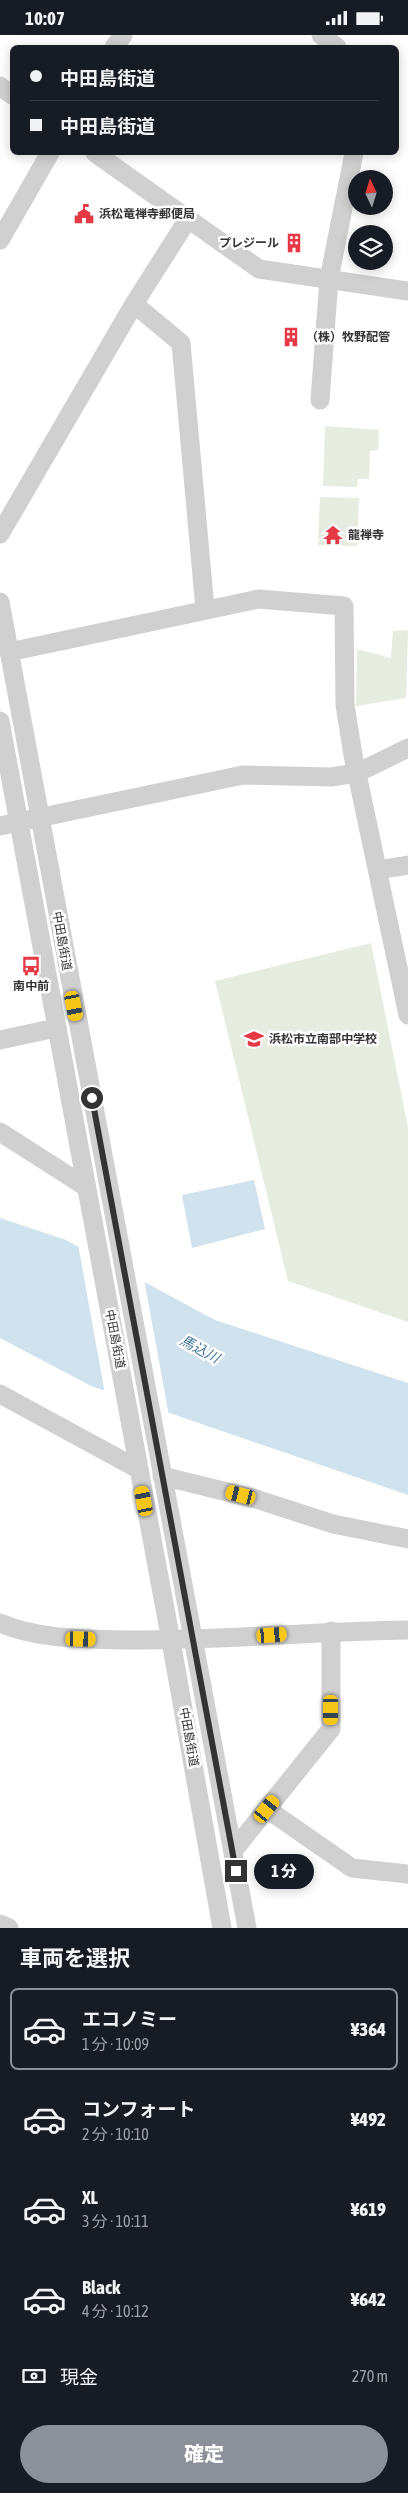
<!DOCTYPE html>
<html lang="ja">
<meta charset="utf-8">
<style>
body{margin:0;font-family:"Asap Condensed","Noto Sans JP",sans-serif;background:#242831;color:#f1f3f6;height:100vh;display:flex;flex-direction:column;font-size:19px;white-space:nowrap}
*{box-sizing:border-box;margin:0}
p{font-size:16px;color:#9ea1a6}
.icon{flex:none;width:28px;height:28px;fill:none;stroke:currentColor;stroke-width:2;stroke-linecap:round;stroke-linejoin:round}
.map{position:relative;height:1893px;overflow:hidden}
.details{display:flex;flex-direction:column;background:#171b24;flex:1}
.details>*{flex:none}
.hud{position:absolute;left:10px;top:10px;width:389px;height:110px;border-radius:8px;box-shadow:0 2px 12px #0003;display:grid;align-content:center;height:110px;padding:0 20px;background:#171b24}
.needle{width:32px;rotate:356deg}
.tools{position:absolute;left:348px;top:135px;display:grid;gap:10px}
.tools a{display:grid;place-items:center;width:45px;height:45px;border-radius:50%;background:#171b24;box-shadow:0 2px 12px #0003;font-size:25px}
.end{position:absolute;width:22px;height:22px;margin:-11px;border:6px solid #333;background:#fff;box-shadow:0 0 0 2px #fff}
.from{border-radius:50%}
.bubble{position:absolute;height:35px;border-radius:18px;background:#171b24;box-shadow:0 2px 12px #0003;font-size:16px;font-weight:800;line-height:35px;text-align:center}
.car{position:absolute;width:15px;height:30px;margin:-15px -8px;border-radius:6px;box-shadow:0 0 4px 1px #0007;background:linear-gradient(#f5c518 24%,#345 0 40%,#f5c518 0 76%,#345 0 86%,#f5c518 0)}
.hud b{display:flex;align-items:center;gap:18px;height:48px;font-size:19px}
.hud b+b{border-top:1px solid #363941}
.hud i{width:12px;height:12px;background:#f1f3f6}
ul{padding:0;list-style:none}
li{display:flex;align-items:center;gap:15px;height:82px;margin:0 10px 8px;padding:0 10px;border:2px solid transparent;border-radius:8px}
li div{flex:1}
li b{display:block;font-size:19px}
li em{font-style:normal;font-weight:800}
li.selected{border-color:#8c9099}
li>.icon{width:45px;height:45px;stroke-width:1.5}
h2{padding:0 20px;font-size:22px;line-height:60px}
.pay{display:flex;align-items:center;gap:12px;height:55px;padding:0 20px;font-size:19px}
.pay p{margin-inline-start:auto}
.action{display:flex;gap:10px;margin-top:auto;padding:10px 20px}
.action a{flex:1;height:58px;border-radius:30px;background:#8c9099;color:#fff;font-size:20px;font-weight:800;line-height:58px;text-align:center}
.status{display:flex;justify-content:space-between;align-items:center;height:35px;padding:0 25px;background:#171b24;direction:ltr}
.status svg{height:14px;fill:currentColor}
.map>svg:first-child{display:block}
.green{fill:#e6ecdf}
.water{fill:#cfe2ee}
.pier{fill:#fff}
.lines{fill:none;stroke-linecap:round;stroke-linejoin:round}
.minor{stroke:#d0d0d0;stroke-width:19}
.route{stroke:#333;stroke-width:6}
.labels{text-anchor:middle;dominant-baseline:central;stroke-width:5;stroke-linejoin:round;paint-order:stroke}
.poi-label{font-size:12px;font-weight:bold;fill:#333;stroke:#fff;text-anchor:start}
.street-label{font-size:12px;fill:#333;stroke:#fff}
.water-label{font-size:14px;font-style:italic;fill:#3f7597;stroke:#fff}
</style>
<div class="status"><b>10:07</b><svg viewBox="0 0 49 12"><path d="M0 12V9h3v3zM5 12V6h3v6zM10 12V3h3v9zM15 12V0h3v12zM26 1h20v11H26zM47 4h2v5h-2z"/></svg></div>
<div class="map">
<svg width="408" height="1893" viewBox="0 0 408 1893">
<rect width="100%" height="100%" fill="#fff"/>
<g class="green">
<polygon points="325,391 379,395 378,415 370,416 369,444 358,444 357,452 323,451"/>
<polygon points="320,462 359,463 357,511 318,510"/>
<polygon points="408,595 406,663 356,671 357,614 391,623 393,596"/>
<polygon points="371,908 408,1092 408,1287 288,1246 215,946"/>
</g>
<g class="water">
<polygon points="254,1145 265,1194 192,1213 182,1160"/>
<polygon points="0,1183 66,1205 215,1285 408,1348 408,1460 91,1351 0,1303"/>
</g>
<polygon class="pier" points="78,1209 144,1244 169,1381 105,1359"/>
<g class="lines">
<g class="minor">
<polyline points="321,0 337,12"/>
<polyline points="114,12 123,0"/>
<polyline points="0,51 12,60"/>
<polyline points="95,118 259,234 408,256"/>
<polyline points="0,205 50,118"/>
<polyline points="134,269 181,308 205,574"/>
<polyline points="320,365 329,244 354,118"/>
<polyline points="0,499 134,269 188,184"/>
<polyline points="0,567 247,1893"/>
<polyline points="9,617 259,564 344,571 345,670 353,720 408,980"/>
<polyline points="0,686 171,1606 222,1893"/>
<polyline points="0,791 243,740 331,742 357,738 408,713"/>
<polyline points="378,835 408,830"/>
<polyline points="0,1005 56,993"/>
<polyline points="0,1097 86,1152"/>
<polyline points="0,1359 138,1434"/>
<polyline points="162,1441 256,1464 333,1489 408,1504"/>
<path d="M0,1588C36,1604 85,1604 123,1605C219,1606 313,1596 408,1595"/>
<polyline points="267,1774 352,1833 408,1839"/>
<polyline points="233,1816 331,1694 331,1596"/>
<polyline points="0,1889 9,1893"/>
</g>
</g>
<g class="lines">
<polyline class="route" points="92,1063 236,1836"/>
</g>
<defs>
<symbol id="civic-bare" viewBox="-9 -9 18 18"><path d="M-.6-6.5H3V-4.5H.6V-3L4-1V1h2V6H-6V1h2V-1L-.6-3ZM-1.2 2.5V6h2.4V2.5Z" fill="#e63946" stroke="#fff" stroke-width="2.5" paint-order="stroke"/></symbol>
<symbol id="building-bare" viewBox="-9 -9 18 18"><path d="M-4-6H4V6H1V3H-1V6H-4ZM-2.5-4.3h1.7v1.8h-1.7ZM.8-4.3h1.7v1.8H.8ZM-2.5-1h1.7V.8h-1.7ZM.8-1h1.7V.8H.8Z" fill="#e63946" stroke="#fff" stroke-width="2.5" paint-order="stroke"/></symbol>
<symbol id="temple-bare" viewBox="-9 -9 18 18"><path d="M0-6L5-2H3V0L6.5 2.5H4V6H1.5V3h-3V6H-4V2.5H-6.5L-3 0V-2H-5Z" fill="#e63946" stroke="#fff" stroke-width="2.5" paint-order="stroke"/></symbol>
<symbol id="bus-bare" viewBox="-9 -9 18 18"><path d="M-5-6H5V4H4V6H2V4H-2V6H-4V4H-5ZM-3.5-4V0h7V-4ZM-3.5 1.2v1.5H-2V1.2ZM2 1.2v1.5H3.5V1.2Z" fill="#e63946" stroke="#fff" stroke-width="2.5" paint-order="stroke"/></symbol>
<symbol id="school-bare" viewBox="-9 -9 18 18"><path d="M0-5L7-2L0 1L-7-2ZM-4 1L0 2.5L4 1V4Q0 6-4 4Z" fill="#e63946" stroke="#fff" stroke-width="2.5" paint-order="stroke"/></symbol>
</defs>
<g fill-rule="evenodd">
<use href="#civic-bare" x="70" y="165" width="28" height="28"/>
<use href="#building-bare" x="280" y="194" width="28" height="28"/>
<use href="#building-bare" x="277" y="288" width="28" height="28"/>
<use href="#temple-bare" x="319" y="486" width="28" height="28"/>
<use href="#bus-bare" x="17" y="917" width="28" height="28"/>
<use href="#school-bare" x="240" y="990" width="28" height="28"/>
</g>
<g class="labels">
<g class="poi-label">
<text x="99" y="179">浜松竜禅寺郵便局</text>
<text x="279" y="208" text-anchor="end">プレジール</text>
<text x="306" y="302">（株）牧野配管</text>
<text x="348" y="500">龍禅寺</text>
<text x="31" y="951" text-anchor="middle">南中前</text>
<text x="269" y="1004">浜松市立南部中学校</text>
</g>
<g class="street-label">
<text transform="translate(62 906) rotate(80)">中田島街道</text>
<text transform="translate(115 1304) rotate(79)">中田島街道</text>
<text transform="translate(189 1702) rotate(80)">中田島街道</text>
</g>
<g class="water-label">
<text transform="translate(200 1314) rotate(28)">馬込川</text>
</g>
</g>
</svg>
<div class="tools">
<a><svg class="needle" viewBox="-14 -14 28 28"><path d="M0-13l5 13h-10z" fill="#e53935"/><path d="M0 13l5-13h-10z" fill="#9ea1a6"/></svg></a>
<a><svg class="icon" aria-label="layers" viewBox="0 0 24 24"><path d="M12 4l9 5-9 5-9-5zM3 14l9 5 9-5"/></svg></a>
</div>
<i class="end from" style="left:92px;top:1063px"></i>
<i class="end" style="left:236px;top:1836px"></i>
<div class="bubble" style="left:254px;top:1819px;width:60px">1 分</div>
<i class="car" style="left:74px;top:971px;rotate:169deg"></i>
<i class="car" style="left:241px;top:1460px;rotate:284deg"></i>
<i class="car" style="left:144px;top:1466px;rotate:349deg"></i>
<i class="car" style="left:272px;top:1600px;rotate:86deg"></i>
<i class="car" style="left:81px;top:1604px;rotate:91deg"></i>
<i class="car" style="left:331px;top:1675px;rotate:180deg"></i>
<i class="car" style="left:267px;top:1774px;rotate:39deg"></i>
<div class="hud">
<b><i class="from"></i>中田島街道</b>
<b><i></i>中田島街道</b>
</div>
</div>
<section class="details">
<h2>車両を選択</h2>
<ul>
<li class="selected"><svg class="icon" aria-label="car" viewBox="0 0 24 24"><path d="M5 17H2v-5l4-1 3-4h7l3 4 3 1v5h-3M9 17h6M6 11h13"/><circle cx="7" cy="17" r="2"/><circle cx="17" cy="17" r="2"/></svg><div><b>エコノミー</b><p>1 分 · 10:09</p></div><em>¥364</em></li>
<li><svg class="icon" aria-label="car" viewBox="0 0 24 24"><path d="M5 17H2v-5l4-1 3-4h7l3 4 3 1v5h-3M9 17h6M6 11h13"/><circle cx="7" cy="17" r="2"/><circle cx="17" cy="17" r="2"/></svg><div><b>コンフォート</b><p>2 分 · 10:10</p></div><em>¥492</em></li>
<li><svg class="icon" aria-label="car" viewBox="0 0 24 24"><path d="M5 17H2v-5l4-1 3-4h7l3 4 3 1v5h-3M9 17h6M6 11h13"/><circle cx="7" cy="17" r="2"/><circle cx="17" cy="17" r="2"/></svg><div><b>XL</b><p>3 分 · 10:11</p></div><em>¥619</em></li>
<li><svg class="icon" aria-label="car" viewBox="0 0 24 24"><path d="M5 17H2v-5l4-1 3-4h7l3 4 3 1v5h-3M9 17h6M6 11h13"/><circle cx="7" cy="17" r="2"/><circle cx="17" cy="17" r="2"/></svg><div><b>Black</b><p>4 分 · 10:12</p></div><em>¥642</em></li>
</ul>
<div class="pay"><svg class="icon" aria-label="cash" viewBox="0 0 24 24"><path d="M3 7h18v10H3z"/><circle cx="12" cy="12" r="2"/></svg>現金<p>270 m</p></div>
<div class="action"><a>確定</a></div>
</section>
